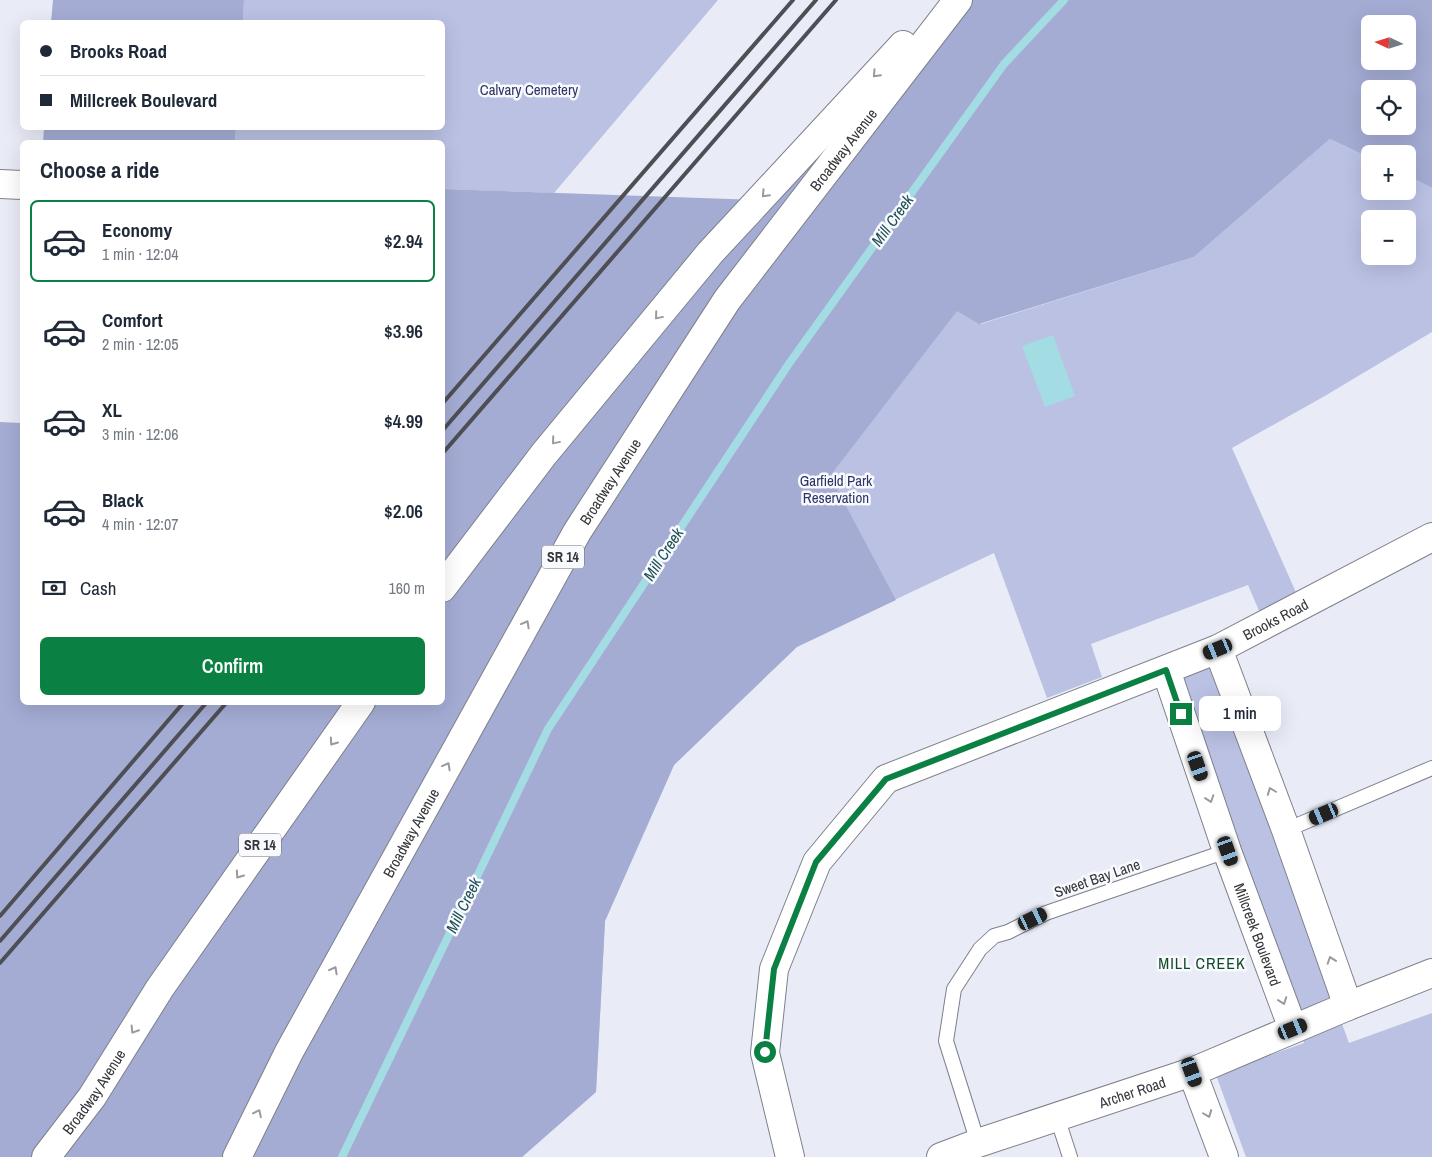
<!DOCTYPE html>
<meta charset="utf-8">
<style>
body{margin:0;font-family:"Archivo Narrow",sans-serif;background:#f6f6f7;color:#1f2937;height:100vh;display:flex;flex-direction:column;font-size:19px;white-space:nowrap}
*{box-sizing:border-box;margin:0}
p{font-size:16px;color:#747a83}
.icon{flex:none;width:28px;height:28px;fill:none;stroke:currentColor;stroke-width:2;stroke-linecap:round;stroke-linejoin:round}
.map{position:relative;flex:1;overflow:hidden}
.drawer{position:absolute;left:20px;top:140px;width:425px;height:565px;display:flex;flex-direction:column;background:#fff;border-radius:8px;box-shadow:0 5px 20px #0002}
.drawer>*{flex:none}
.hud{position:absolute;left:20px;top:20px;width:425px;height:110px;border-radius:8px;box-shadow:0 5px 20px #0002;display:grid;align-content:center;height:110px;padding:0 20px;background:#fff}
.needle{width:32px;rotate:274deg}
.controls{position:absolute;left:1361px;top:15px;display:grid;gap:10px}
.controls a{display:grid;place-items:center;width:55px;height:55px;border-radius:8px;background:#fff;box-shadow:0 5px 20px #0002;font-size:25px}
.end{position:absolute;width:22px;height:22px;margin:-11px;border:6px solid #0b8043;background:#fff;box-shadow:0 0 0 2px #fff}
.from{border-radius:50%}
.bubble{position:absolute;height:35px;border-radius:8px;background:#fff;box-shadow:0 5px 20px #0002;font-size:16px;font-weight:600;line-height:35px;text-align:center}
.car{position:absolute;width:15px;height:30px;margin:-15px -8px;border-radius:6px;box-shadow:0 0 4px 1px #0007;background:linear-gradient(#222 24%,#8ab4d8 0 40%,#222 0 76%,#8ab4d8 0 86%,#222 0)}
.hud b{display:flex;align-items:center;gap:18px;height:48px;font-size:19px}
.hud b+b{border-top:1px solid #e0e1e3}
.hud i{width:12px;height:12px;background:#1f2937}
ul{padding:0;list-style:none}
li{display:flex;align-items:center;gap:15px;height:82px;margin:0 10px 8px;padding:0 10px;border:2px solid transparent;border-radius:8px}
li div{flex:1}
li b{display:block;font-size:19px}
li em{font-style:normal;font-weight:600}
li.on{border-color:#0b8043}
li>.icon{width:45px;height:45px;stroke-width:1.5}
h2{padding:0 20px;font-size:22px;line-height:60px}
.pay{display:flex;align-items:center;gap:12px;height:55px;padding:0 20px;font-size:19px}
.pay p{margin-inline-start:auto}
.primary-button{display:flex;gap:10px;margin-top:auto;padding:10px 20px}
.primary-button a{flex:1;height:58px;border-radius:8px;background:#0b8043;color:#fff;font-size:20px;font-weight:600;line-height:58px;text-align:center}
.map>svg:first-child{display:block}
.green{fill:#bac1e3;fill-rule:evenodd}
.forest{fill:#a4acd4;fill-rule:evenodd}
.water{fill:#a4dce3}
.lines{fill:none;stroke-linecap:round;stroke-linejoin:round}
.stream{stroke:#a4dce3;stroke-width:8}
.lane-casing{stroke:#7e808a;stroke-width:16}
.street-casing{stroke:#7e808a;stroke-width:30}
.primary-casing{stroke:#7e808a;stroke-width:30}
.lane{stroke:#fff;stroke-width:14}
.street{stroke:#fff;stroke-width:28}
.primary{stroke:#fff;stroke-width:28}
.rail{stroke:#4e4f54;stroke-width:4}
.oneway{stroke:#9a9a9c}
.route{stroke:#0b8043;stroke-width:6}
.labels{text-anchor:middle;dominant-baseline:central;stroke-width:5;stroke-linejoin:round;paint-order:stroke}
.shield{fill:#f8fafe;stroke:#707175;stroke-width:1}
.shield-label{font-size:14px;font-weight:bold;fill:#35363a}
.park-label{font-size:15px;fill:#2e3466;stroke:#f8fafe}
.street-label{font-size:15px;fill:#35363a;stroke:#f8fafe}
.water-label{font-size:16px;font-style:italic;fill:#1f5055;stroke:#f8fafe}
.neighbourhood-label{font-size:16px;letter-spacing:1px;fill:#114929;stroke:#f8fafe}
</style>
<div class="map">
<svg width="1432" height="1157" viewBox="0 0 1432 1157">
<rect width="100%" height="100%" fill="#e9ecf7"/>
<g class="green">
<polygon points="244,0 718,0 554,193 443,189 442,142 235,142 236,128 442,128 442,22 243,22"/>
<path d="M1015,0L981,324L1194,257L1330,139L1370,158V191H1408V176L1432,188V332L1323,397L1232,448L1298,597L1260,613L1248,585L1091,644L1102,677L1047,698L994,553L797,646L674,765L605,921L596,1092L522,1157H298ZM1370,219H1408V256H1370Z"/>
<polygon points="1212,667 1349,1043 1432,1013 1432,1157 1246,1157 1216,1075 1304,1043 1172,682"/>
</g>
<g class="forest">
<polygon points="53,0 244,0 243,22 51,22"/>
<path d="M944,0H1432V188L1408,176V154H1370V158L1330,139L1194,257L979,324L957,311L830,476L896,600L797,647L674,765L605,921L596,1092L522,1157H0V422L22,423V702H442L443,189L759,200ZM1370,24H1408V61H1370ZM1370,89H1408V126H1370Z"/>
<polygon points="44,128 236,128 235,142 43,142"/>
</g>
<polygon class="water" points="1053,335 1075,396 1045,407 1022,346"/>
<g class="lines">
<polyline class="stream" points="342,1157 548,729 788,365 1004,64 1064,0"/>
<defs>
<g id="lane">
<polyline points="1286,830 1432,768"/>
<polyline points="1057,1117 1070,1157"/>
<polyline points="978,1143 946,1041 954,989 980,949 994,936 1008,932 1046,913 1227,851"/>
</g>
<g id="street">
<polyline points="0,184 22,185"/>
<polyline points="1218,649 1286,830 1348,1006"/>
<path id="s1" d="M1166,670L1227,851L1293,1029"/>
<polyline points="1192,1072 1224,1157"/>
<path id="s2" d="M790,1157L765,1053L774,969L817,862L886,779L1218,649L1432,537"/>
<path id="s3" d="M941,1157L978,1143L1192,1072L1348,1006L1432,973"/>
</g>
<g id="primary">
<polyline points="442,588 544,454 710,253 903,45"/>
<path id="s4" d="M46,1157L92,1097L160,988L361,702"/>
<path id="s5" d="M237,1157L289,1052L577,532L727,300L958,0"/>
</g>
</defs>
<use href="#lane" class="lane-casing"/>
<use href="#street" class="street-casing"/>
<use href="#primary" class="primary-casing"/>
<use href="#lane" class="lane"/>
<use href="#street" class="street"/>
<use href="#primary" class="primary"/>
<g class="rail">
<polyline points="442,404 793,0"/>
<polyline points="442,431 816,0"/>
<polyline points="442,454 836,0"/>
<polyline points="0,916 184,702"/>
<polyline points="0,941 207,702"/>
<polyline points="0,963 227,702"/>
</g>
</g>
<defs><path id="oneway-chevron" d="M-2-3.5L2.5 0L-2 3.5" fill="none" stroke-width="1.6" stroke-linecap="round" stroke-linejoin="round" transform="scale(1.25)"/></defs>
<g class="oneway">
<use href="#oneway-chevron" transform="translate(876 74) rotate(133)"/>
<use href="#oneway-chevron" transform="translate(765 194) rotate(133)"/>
<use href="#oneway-chevron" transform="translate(658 316) rotate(130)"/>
<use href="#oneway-chevron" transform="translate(555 441) rotate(130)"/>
<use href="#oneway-chevron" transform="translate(526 624) rotate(-61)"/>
<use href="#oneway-chevron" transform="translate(333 742) rotate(125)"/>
<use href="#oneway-chevron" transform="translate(447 766) rotate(-61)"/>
<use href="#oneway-chevron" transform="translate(1271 791) rotate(-111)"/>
<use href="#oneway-chevron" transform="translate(1210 799) rotate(71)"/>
<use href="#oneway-chevron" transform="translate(239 875) rotate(125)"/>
<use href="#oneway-chevron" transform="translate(1331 960) rotate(-109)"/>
<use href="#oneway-chevron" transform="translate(334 970) rotate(-61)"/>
<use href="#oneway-chevron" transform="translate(1283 1001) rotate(70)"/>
<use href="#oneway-chevron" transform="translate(134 1030) rotate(122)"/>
<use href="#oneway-chevron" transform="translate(258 1113) rotate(-64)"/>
<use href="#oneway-chevron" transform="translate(1208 1114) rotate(69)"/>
</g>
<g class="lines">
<polyline class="route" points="765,1052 774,969 816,862 886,779 1166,670 1181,714"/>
</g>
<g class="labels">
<g class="shield">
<rect x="542" y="545.5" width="42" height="23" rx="4"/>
<rect x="239" y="833.5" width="42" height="23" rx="4"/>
</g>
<g class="shield-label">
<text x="563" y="557">SR 14</text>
<text x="260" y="845">SR 14</text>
</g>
<g class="park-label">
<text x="529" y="89">Calvary Cemetery</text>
<text x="836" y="480">Garfield Park<tspan x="836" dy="17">Reservation</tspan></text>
</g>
<g class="street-label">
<text stroke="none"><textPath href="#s5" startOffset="1178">Broadway Avenue</textPath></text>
<text stroke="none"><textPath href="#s5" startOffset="772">Broadway Avenue</textPath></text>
<text stroke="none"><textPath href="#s2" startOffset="836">Brooks Road</textPath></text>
<text stroke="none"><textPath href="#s5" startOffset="368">Broadway Avenue</textPath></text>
<text transform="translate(1097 878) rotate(-19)">Sweet Bay Lane</text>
<text stroke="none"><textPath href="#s1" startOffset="280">Millcreek Boulevard</textPath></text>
<text stroke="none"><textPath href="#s4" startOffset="81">Broadway Avenue</textPath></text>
<text stroke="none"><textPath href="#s3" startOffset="202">Archer Road</textPath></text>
</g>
<g class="water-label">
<text transform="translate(892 220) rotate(-54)">Mill Creek</text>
<text transform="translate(663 554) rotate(-57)">Mill Creek</text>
<text transform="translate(463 905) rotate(-64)">Mill Creek</text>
</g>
<g class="neighbourhood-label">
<text x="1202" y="963">MILL CREEK</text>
</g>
</g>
</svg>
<div class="controls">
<a><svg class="needle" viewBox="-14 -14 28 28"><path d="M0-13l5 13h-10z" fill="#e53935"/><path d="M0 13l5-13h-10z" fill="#747a83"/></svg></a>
<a><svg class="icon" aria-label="locate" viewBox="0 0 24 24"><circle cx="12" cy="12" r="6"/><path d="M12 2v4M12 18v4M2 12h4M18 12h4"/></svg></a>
<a>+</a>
<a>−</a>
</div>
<i class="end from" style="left:765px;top:1052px"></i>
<i class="end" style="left:1181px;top:714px"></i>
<div class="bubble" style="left:1199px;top:696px;width:82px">1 min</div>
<i class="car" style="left:1218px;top:649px;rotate:248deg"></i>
<i class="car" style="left:1198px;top:766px;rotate:161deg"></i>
<i class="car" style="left:1324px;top:814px;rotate:247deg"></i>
<i class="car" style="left:1228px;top:851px;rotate:160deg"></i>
<i class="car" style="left:1033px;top:919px;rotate:64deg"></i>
<i class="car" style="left:1293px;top:1029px;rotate:68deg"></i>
<i class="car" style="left:1192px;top:1072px;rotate:160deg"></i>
<div class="hud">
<b><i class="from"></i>Brooks Road</b>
<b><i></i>Millcreek Boulevard</b>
</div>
<section class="drawer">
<h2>Choose a ride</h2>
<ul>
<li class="on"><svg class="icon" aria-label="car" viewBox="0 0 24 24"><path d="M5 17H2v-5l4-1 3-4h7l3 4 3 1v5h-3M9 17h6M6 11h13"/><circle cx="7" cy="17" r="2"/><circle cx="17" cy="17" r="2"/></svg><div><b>Economy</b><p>1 min · 12:04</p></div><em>$2.94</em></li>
<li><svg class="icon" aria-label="car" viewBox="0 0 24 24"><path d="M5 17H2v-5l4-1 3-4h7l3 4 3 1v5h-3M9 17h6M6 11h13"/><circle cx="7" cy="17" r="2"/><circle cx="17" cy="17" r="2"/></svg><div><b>Comfort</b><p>2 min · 12:05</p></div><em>$3.96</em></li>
<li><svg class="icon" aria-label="car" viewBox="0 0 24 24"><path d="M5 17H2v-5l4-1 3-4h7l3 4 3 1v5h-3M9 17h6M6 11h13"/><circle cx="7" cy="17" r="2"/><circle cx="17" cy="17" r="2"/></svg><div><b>XL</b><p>3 min · 12:06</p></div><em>$4.99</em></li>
<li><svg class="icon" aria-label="car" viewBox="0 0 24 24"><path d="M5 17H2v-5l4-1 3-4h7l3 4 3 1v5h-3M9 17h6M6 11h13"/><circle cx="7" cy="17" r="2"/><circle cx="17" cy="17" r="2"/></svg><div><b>Black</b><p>4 min · 12:07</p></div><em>$2.06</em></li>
</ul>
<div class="pay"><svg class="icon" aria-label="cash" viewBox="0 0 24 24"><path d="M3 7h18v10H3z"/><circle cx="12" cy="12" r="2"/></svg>Cash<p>160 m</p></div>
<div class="primary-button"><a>Confirm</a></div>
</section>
</div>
